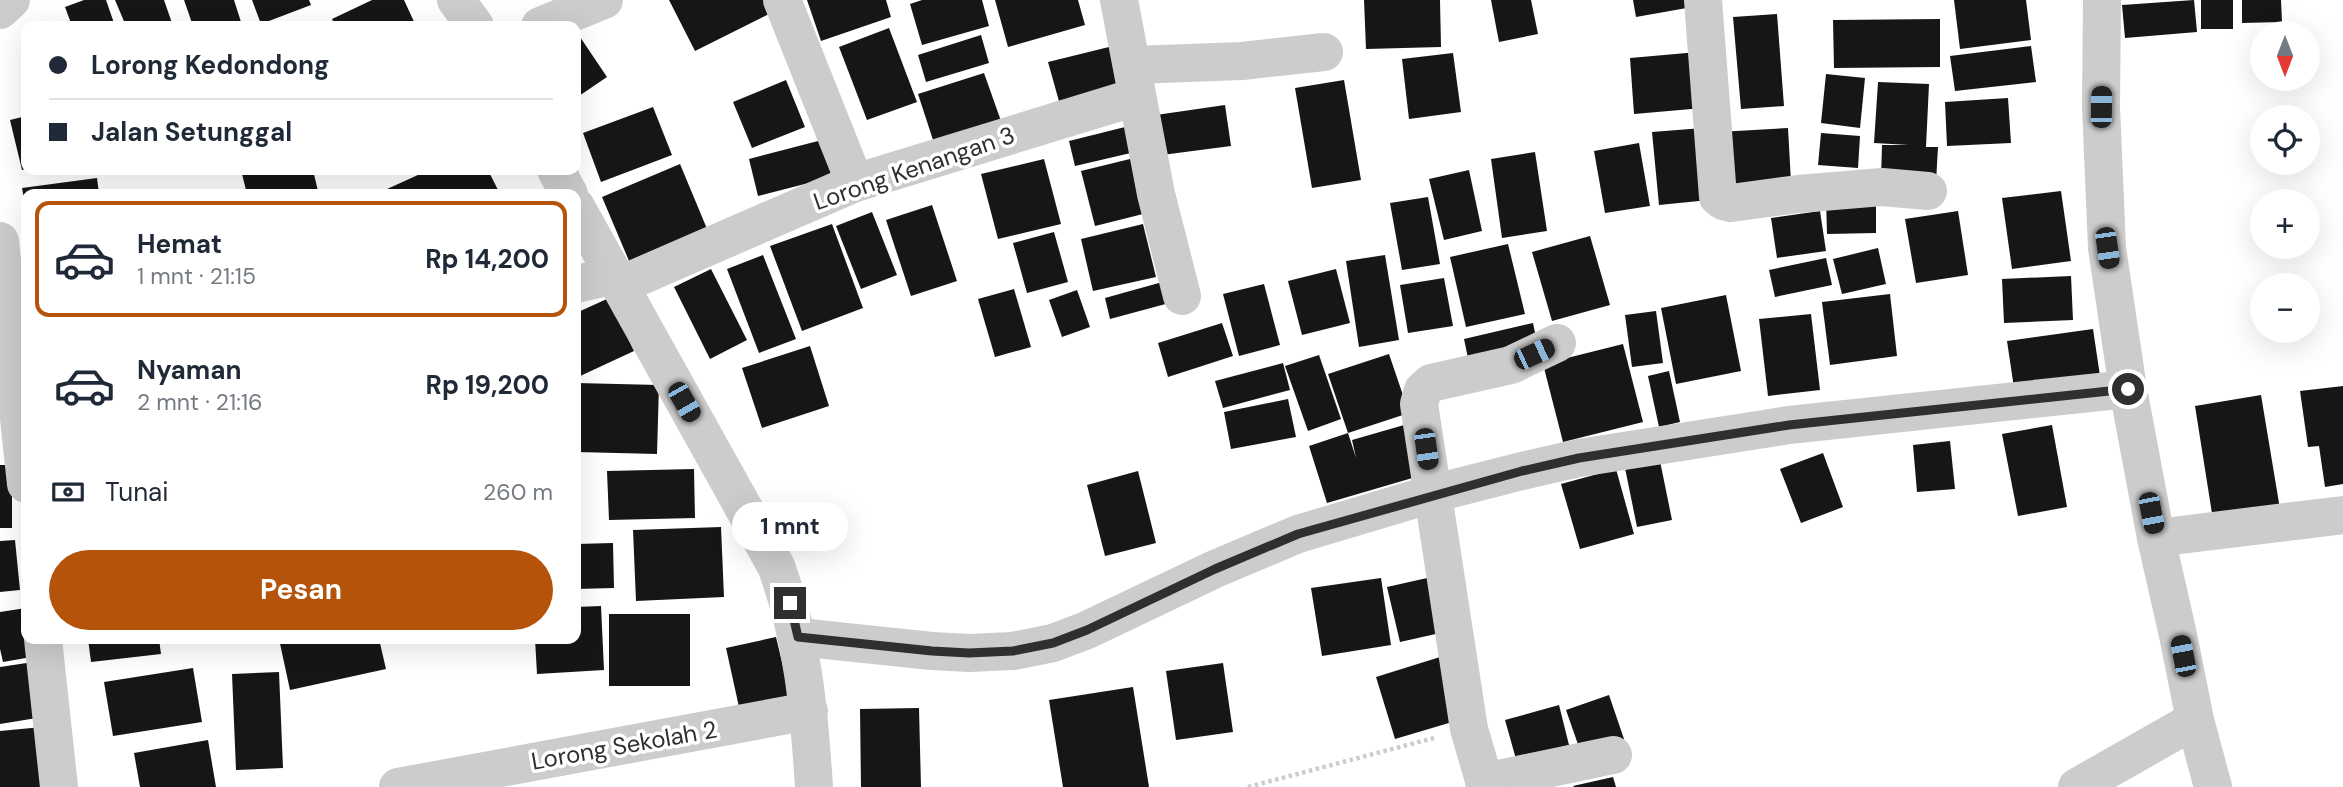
<!DOCTYPE html>
<html lang="id">
<meta charset="utf-8">
<style>
body{margin:0;font-family:"DM Sans",sans-serif;background:#f6f6f7;color:#1f2937;height:100vh;display:flex;flex-direction:column;font-size:26px;white-space:nowrap}
*{box-sizing:border-box;margin:0}
p{font-size:23px;color:#747a83}
.icon{flex:none;width:38px;height:38px;fill:none;stroke:currentColor;stroke-width:2;stroke-linecap:round;stroke-linejoin:round}
.map{position:relative;flex:1;overflow:hidden}
.panel{position:absolute;left:21px;top:189px;width:560px;height:455px;display:flex;flex-direction:column;background:#fff;border-radius:14px;box-shadow:0 7px 28px #0002}
.panel>*{flex:none}
.hud{position:absolute;left:21px;top:21px;width:560px;height:154px;border-radius:14px;box-shadow:0 7px 28px #0002;display:grid;align-content:center;height:154px;padding:0 28px;background:#fff}
.needle{width:46px;rotate:180deg}
.controls{position:absolute;left:2250px;top:21px;display:grid;gap:14px}
.controls a{display:grid;place-items:center;width:70px;height:70px;border-radius:50%;background:#fff;box-shadow:0 7px 28px #0002;font-size:35px}
.end{position:absolute;width:32px;height:32px;margin:-16px;border:9px solid #2f2f2f;background:#fff;box-shadow:0 0 0 4px #fff}
.from{border-radius:50%}
.bubble{position:absolute;height:49px;border-radius:24px;background:#fff;box-shadow:0 7px 28px #0002;font-size:23px;font-weight:700;line-height:49px;text-align:center}
.car{position:absolute;width:21px;height:42px;margin:-21px -10px;border-radius:9px;box-shadow:0 0 5px 2px #0007;background:linear-gradient(#222 24%,#8ab4d8 0 40%,#222 0 76%,#8ab4d8 0 86%,#222 0)}
.hud b{display:flex;align-items:center;gap:24px;height:66px;font-size:26px}
.hud b+b{border-top:2px solid #e0e1e3}
.hud i{width:18px;height:18px;background:#1f2937}
ul{padding:12px 0 0;list-style:none}
li{display:flex;align-items:center;gap:21px;height:116px;margin:0 14px 10px;padding:0 14px;border:4px solid transparent;border-radius:14px}
li div{flex:1}
li b{display:block;font-size:26px}
li em{font-style:normal;font-weight:700}
li.current{border-color:#b45309}
li>.icon{width:63px;height:63px;stroke-width:1.5}
.pay{display:flex;align-items:center;gap:18px;height:77px;padding:0 28px;font-size:26px}
.pay p{margin-inline-start:auto}
.primary-button{display:flex;gap:14px;margin-top:auto;padding:14px 28px}
.primary-button a{flex:1;height:80px;border-radius:42px;background:#b45309;color:#fff;font-size:28px;font-weight:700;line-height:80px;text-align:center}
.map>svg:first-child{display:block}
.building{fill:#161616}
.lines{fill:none;stroke-linecap:round;stroke-linejoin:round}
.path{stroke:#ccc;stroke-width:4.5;stroke-dasharray:3.5 3.5;stroke-linecap:butt}
.street{stroke:#ccc;stroke-width:38}
.route{stroke:#2f2f2f;stroke-width:9}
.labels{text-anchor:middle;dominant-baseline:central;stroke-width:7;stroke-linejoin:round;paint-order:stroke}
.street-label{font-size:24px;fill:#2f2f2f;stroke:#fff}
</style>
<div class="map">
<svg width="2343" height="787" viewBox="0 0 2343 787">
<rect width="100%" height="100%" fill="#fff"/>
<g class="building">
<polygon points="84,0 106,0 115,26 72,26 65,7"/>
<polygon points="115,0 164,0 173,26 126,26"/>
<polygon points="184,0 234,0 241,22 226,26 193,26"/>
<polygon points="252,0 309,0 311,5 261,24"/>
<polygon points="372,0 404,0 416,26 336,26 332,19"/>
<polygon points="669,0 765,0 771,13 695,51"/>
<polygon points="807,0 886,0 891,17 821,41"/>
<polygon points="922,0 982,0 989,26 922,45 910,4"/>
<polygon points="995,0 1078,0 1085,25 1008,47"/>
<polygon points="1364,0 1440,0 1441,47 1366,49"/>
<polygon points="1491,0 1531,0 1538,34 1499,42"/>
<polygon points="1633,0 1697,0 1698,6 1636,17"/>
<polygon points="1954,0 2026,0 2031,40 1960,49"/>
<polygon points="2194,0 2197,32 2125,38 2122,5"/>
<rect x="2201" y="0" width="32" height="29"/>
<polygon points="2242,0 2281,0 2282,22 2242,23"/>
<polygon points="1777,14 1784,106 1741,109 1733,17"/>
<polygon points="1940,19 1940,67 1834,68 1833,20"/>
<polygon points="889,28 917,102 867,120 839,47"/>
<polygon points="576,31 607,77 576,98"/>
<polygon points="981,35 989,63 926,82 918,55"/>
<polygon points="1113,46 1126,95 1062,112 1048,62"/>
<polygon points="2031,46 2036,82 1955,91 1950,56"/>
<polygon points="1698,52 1703,108 1634,114 1630,58"/>
<polygon points="1453,53 1461,112 1409,119 1402,59"/>
<polygon points="984,73 1001,121 934,143 918,94"/>
<polygon points="1826,74 1865,78 1860,128 1821,123"/>
<polygon points="786,80 805,127 752,148 733,102"/>
<polygon points="1344,80 1361,180 1312,188 1295,88"/>
<polygon points="1878,82 1929,84 1926,147 1938,147 1936,182 1881,179 1882,145 1909,145 1874,143"/>
<polygon points="2008,98 2011,143 1947,146 1945,102"/>
<polygon points="1225,105 1231,146 1162,155 1156,115"/>
<polygon points="653,107 672,155 601,182 583,133"/>
<polygon points="26,116 26,169 22,170 10,120"/>
<polygon points="1129,126 1135,152 1075,166 1069,141"/>
<polygon points="1703,128 1709,200 1659,205 1652,132"/>
<polygon points="1788,128 1791,182 1723,186 1719,132"/>
<polygon points="1821,133 1860,136 1858,168 1818,165"/>
<polygon points="822,140 832,177 758,196 749,159"/>
<polygon points="1639,143 1650,206 1605,213 1594,151"/>
<polygon points="1535,152 1547,231 1502,238 1491,159"/>
<polygon points="1134,158 1147,213 1095,226 1081,171"/>
<polygon points="1044,159 1061,224 998,239 981,174"/>
<polygon points="680,164 710,236 632,268 602,197"/>
<polygon points="241,170 313,170 318,191 306,194 247,194"/>
<polygon points="429,170 488,170 500,194 376,194"/>
<polygon points="1469,170 1482,231 1444,240 1429,179"/>
<polygon points="97,178 99,194 26,194 25,204 22,188"/>
<polygon points="2061,191 2071,261 2012,269 2002,198"/>
<polygon points="1428,197 1440,264 1402,270 1390,203"/>
<polygon points="1876,197 1876,233 1827,234 1826,198"/>
<polygon points="932,205 957,281 911,296 886,220"/>
<polygon points="1820,211 1826,251 1777,258 1771,218"/>
<polygon points="1958,211 1968,275 1916,283 1905,219"/>
<polygon points="872,212 897,275 861,289 836,226"/>
<polygon points="832,224 863,308 802,331 770,246"/>
<polygon points="1143,224 1156,277 1093,291 1081,239"/>
<polygon points="1054,232 1068,282 1027,293 1013,243"/>
<polygon points="1590,236 1610,305 1552,321 1532,252"/>
<polygon points="1508,244 1525,314 1466,327 1450,257"/>
<polygon points="1878,248 1886,284 1842,294 1833,259"/>
<polygon points="763,255 796,339 759,353 727,269"/>
<polygon points="1385,255 1399,340 1359,347 1346,261"/>
<polygon points="1826,258 1832,285 1775,297 1769,270"/>
<polygon points="711,269 747,340 710,359 674,287"/>
<polygon points="1336,269 1350,323 1302,335 1288,281"/>
<polygon points="2071,276 2073,320 2004,323 2002,279"/>
<polygon points="1444,278 1453,326 1408,333 1400,285"/>
<polygon points="1166,281 1173,302 1110,319 1105,298"/>
<polygon points="1264,284 1280,345 1239,356 1223,294"/>
<polygon points="1014,289 1031,347 995,357 978,299"/>
<polygon points="1077,290 1090,327 1062,337 1049,300"/>
<polygon points="1890,294 1897,356 1830,365 1822,302"/>
<polygon points="1726,295 1741,371 1676,384 1661,308"/>
<polygon points="609,298 634,351 578,377 576,372 576,313"/>
<polygon points="1656,311 1663,363 1632,367 1625,315"/>
<polygon points="1811,314 1820,390 1768,396 1759,319"/>
<polygon points="1222,323 1233,356 1168,377 1158,343"/>
<polygon points="1533,323 1538,347 1469,363 1464,339"/>
<polygon points="2093,329 2100,376 2014,388 2007,341"/>
<polygon points="1623,344 1643,422 1563,442 1543,364"/>
<polygon points="810,346 829,406 762,428 742,368"/>
<polygon points="1389,354 1409,413 1348,433 1356,458 1352,440 1411,423 1426,474 1327,503 1309,446 1348,433 1328,374"/>
<polygon points="1319,355 1341,419 1308,431 1285,366"/>
<polygon points="1283,363 1290,390 1223,408 1215,381"/>
<polygon points="1669,371 1680,422 1659,427 1648,376"/>
<polygon points="576,383 659,385 657,454 576,452"/>
<polygon points="2343,386 2343,484 2325,487 2319,446 2308,447 2300,391"/>
<polygon points="2261,395 2281,515 2214,526 2195,406"/>
<polygon points="1288,399 1296,437 1231,449 1224,412"/>
<polygon points="2052,425 2067,507 2018,516 2002,434"/>
<polygon points="1950,441 1955,489 1917,492 1913,445"/>
<polygon points="1823,453 1843,507 1801,523 1780,469"/>
<polygon points="1660,461 1672,520 1637,527 1625,468"/>
<rect x="0" y="465" width="12" height="63"/>
<polygon points="694,469 695,518 609,520 607,471"/>
<polygon points="1616,469 1634,534 1580,549 1561,484"/>
<polygon points="1138,471 1156,543 1105,556 1087,485"/>
<polygon points="721,527 724,597 636,601 633,530"/>
<polygon points="15,540 20,590 0,592 0,541"/>
<polygon points="613,543 614,588 576,589 576,544"/>
<polygon points="1436,576 1449,631 1400,642 1387,587"/>
<polygon points="1381,578 1391,645 1322,656 1311,588"/>
<polygon points="601,606 604,670 537,674 535,639 576,639 576,607"/>
<polygon points="26,608 26,639 43,655 3,662 0,649 0,612"/>
<rect x="609" y="614" width="81" height="72"/>
<polygon points="776,637 790,696 739,707 726,648"/>
<polygon points="88,639 159,639 161,654 91,662"/>
<polygon points="279,639 379,639 386,669 290,690"/>
<polygon points="1440,657 1459,720 1395,739 1376,677"/>
<polygon points="40,661 49,716 0,724 0,667"/>
<polygon points="1223,663 1233,732 1176,740 1166,671"/>
<polygon points="193,668 202,722 113,736 104,682"/>
<polygon points="279,672 283,768 236,770 232,674"/>
<polygon points="1133,687 1149,787 1063,787 1049,700"/>
<polygon points="1609,695 1624,739 1581,753 1566,710"/>
<polygon points="1559,705 1569,745 1516,759 1505,720"/>
<polygon points="919,708 921,787 861,787 860,709"/>
<polygon points="42,727 47,787 0,787 0,731"/>
<polygon points="208,740 216,787 140,787 134,753"/>
<polygon points="1613,777 1616,787 1574,787 1573,786"/>
</g>
<g class="lines">
<polyline class="path" points="1248,787 1434,738"/>
<g class="street">
<polyline points="456,0 475,26"/>
<polyline points="782,0 855,183"/>
<polyline points="1119,0 1156,194 1182,296"/>
<polyline points="1703,0 1718,197 1723,201 1731,203 1798,194 1882,187 1928,191"/>
<polyline points="2102,0 2101,107 2107,248 2128,389 2156,538 2178,635 2195,720 2213,787"/>
<polyline points="0,10 11,0"/>
<polyline points="540,26 604,0"/>
<polyline points="1133,65 1242,61 1324,52"/>
<polyline points="556,170 569,194"/>
<path d="M576,207L776,566C803,639 809,710 814,787"/>
<polyline points="0,241 26,484"/>
<polyline points="576,284 613,276"/>
<polyline points="620,285 855,183 1136,97"/>
<polyline points="2156,538 2343,515"/>
<polyline points="798,637 932,651 969,653 1013,651 1053,643 1087,630 1215,569 1298,534 1432,494 1522,471 1579,458 1789,425 2128,389"/>
<polyline points="43,639 59,787"/>
<polyline points="1484,782 1613,755"/>
<polyline points="398,787 809,711"/>
<polyline points="1486,787 1469,729 1419,404 1423,390 1431,383 1511,365 1557,343"/>
<polyline points="2077,787 2195,720"/>
</g>
</g>
<g class="lines">
<polyline class="route" points="790,603 798,637 932,651 969,653 1013,651 1053,643 1087,630 1215,569 1298,534 1522,471 1579,458 1789,425 2128,389"/>
</g>
<g class="labels">
<g class="street-label">
<text transform="translate(914 168) rotate(-19)">Lorong Kenangan 3</text>
<text transform="translate(624 745) rotate(-10)">Lorong Sekolah 2</text>
</g>
</g>
</svg>
<div class="controls">
<a><svg class="needle" viewBox="-14 -14 28 28"><path d="M0-13l5 13h-10z" fill="#e53935"/><path d="M0 13l5-13h-10z" fill="#747a83"/></svg></a>
<a><svg class="icon" aria-label="locate" viewBox="0 0 24 24"><circle cx="12" cy="12" r="6"/><path d="M12 2v4M12 18v4M2 12h4M18 12h4"/></svg></a>
<a>+</a>
<a>−</a>
</div>
<i class="end from" style="left:2128px;top:389px"></i>
<i class="end" style="left:790px;top:603px"></i>
<div class="bubble" style="left:732px;top:502px;width:116px">1 mnt</div>
<i class="car" style="left:2101px;top:107px;rotate:1deg"></i>
<i class="car" style="left:2107px;top:248px;rotate:172deg"></i>
<i class="car" style="left:1534px;top:354px;rotate:65deg"></i>
<i class="car" style="left:684px;top:402px;rotate:150deg"></i>
<i class="car" style="left:1426px;top:449px;rotate:172deg"></i>
<i class="car" style="left:2151px;top:513px;rotate:169deg"></i>
<i class="car" style="left:2183px;top:656px;rotate:349deg"></i>
<div class="hud">
<b><i class="from"></i>Lorong Kedondong</b>
<b><i></i>Jalan Setunggal</b>
</div>
<section class="panel">
<ul>
<li class="current"><svg class="icon" aria-label="car" viewBox="0 0 24 24"><path d="M5 17H2v-5l4-1 3-4h7l3 4 3 1v5h-3M9 17h6M6 11h13"/><circle cx="7" cy="17" r="2"/><circle cx="17" cy="17" r="2"/></svg><div><b>Hemat</b><p>1 mnt · 21:15</p></div><em>Rp 14,200</em></li>
<li><svg class="icon" aria-label="car" viewBox="0 0 24 24"><path d="M5 17H2v-5l4-1 3-4h7l3 4 3 1v5h-3M9 17h6M6 11h13"/><circle cx="7" cy="17" r="2"/><circle cx="17" cy="17" r="2"/></svg><div><b>Nyaman</b><p>2 mnt · 21:16</p></div><em>Rp 19,200</em></li>
</ul>
<div class="pay"><svg class="icon" aria-label="cash" viewBox="0 0 24 24"><path d="M3 7h18v10H3z"/><circle cx="12" cy="12" r="2"/></svg>Tunai<p>260 m</p></div>
<div class="primary-button"><a>Pesan</a></div>
</section>
</div>
